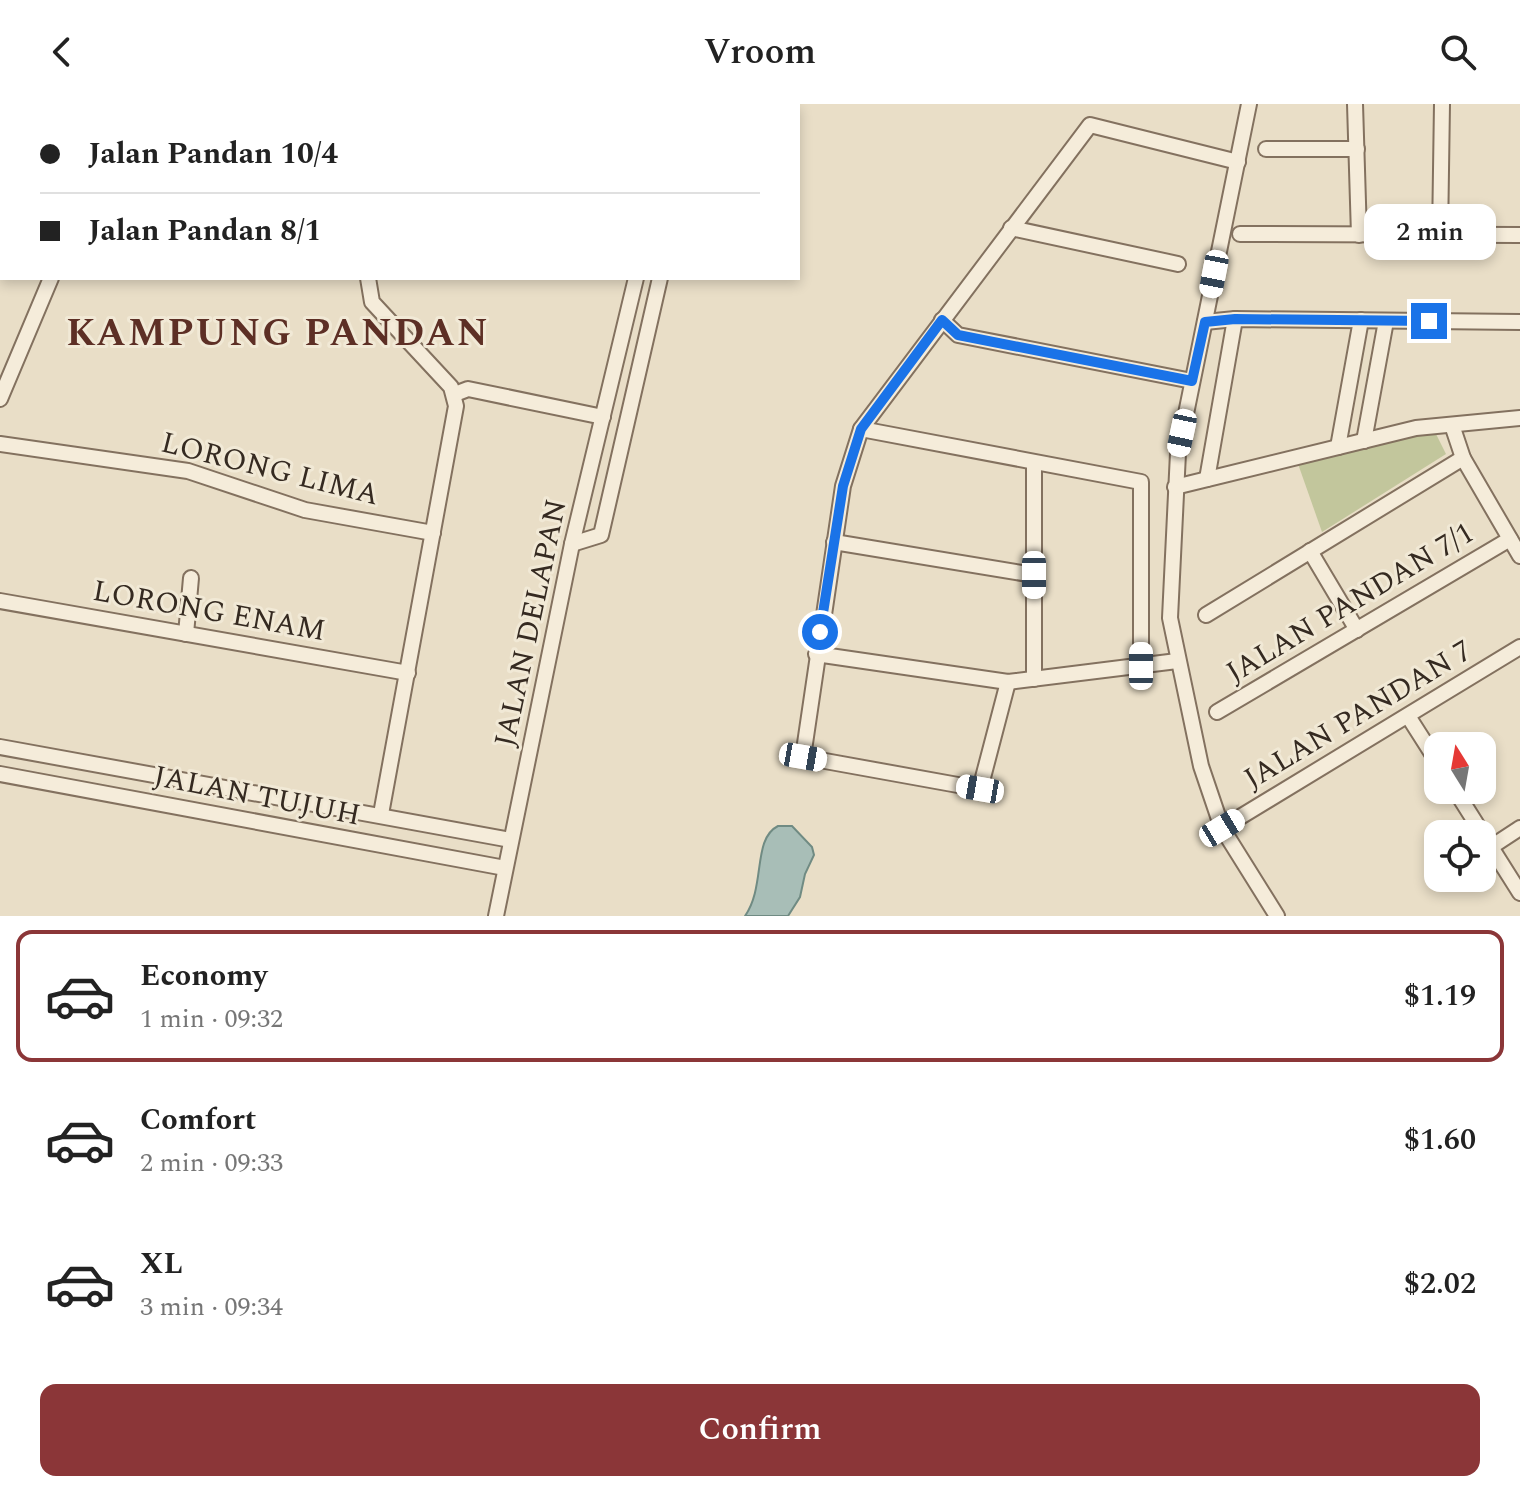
<!DOCTYPE html>
<meta charset="utf-8">
<style>
body{margin:0;font-family:Spectral,serif;background:#f2f2f2;color:#222;height:100vh;display:flex;flex-direction:column;font-size:30px;white-space:nowrap}
*{box-sizing:border-box;margin:0}
p{font-size:26px;color:#767676}
.icon{flex:none;width:44px;height:44px;fill:none;stroke:currentColor;stroke-width:2;stroke-linecap:round;stroke-linejoin:round}
.map{position:relative;height:812px;overflow:hidden}
.panel{display:flex;flex-direction:column;background:#fff;flex:1}
.panel>*{flex:none}
.banner{position:absolute;left:0px;top:0px;width:800px;height:176px;box-shadow:0 4px 12px #0003;display:grid;align-content:center;height:176px;padding:0 40px;background:#fff}
.needle{width:52px;rotate:349deg}
.tools{position:absolute;left:1424px;top:628px;display:grid;gap:16px}
.tools a{display:grid;place-items:center;width:72px;height:72px;border-radius:16px;background:#fff;box-shadow:0 4px 12px #0003;font-size:40px}
.end{position:absolute;width:36px;height:36px;margin:-18px;border:10px solid #1a73e8;background:#fff;box-shadow:0 0 0 4px #fff}
.from{border-radius:50%}
.bubble{position:absolute;height:56px;border-radius:16px;background:#fff;box-shadow:0 4px 12px #0003;font-size:26px;font-weight:600;line-height:56px;text-align:center}
.car{position:absolute;width:24px;height:48px;margin:-24px -12px;border-radius:10px;box-shadow:0 0 6px 2px #0007;background:linear-gradient(#fff 24%,#345 0 40%,#fff 0 76%,#345 0 86%,#fff 0)}
.banner b{display:flex;align-items:center;gap:28px;height:76px;font-size:30px}
.banner b+b{border-top:2px solid #e0e0e0}
.banner i{width:20px;height:20px;background:#222}
ul{padding:14px 0 0;list-style:none}
li{display:flex;align-items:center;gap:24px;height:132px;margin:0 16px 12px;padding:0 24px;border:4px solid transparent;border-radius:16px}
li div{flex:1}
li b{display:block;font-size:30px}
li em{font-style:normal;font-weight:600}
li.selected{border-color:#8b3638}
li>.icon{width:72px;height:72px;stroke-width:1.5}
.primary-button{display:flex;gap:16px;margin-top:auto;padding:16px 40px}
.primary-button a{flex:1;height:92px;border-radius:16px;background:#8b3638;color:#fff;font-size:32px;font-weight:600;line-height:92px;text-align:center}
header{display:flex;justify-content:space-between;align-items:center;height:104px;padding:0 40px;background:#fff;font-size:36px;font-weight:600}
.map>svg:first-child{display:block}
.green{fill:#c2c69c}
.water{fill:#a8beb7;stroke:#708b83;stroke-width:2}
.lines{fill:none;stroke-linecap:round;stroke-linejoin:round}
.minor-casing{stroke:#83715f;stroke-width:18}
.minor{stroke:#f5ecda;stroke-width:14}
.route{stroke:#1a73e8;stroke-width:10}
.labels{text-anchor:middle;dominant-baseline:central;stroke-width:6;stroke-linejoin:round;paint-order:stroke}
.street-label{font-size:30px;fill:#352a21;stroke:#f1e9d6}
.district-label{font-size:38px;font-weight:bold;letter-spacing:2px;fill:#5d2f25;stroke:#f1e9d6}
</style>
<header><svg class="icon" aria-label="back" viewBox="0 0 24 24"><path d="M15 5l-7 7 7 7"/></svg>Vroom<svg class="icon" aria-label="search" viewBox="0 0 24 24"><circle cx="10" cy="10" r="6"/><path d="M15 15l6 6"/></svg></header>
<div class="map">
<svg width="1520" height="812" viewBox="0 0 1520 812">
<rect width="100%" height="100%" fill="#e9dec7"/>
<polygon class="green" points="1435,328 1446,350 1322,428 1297,357"/>
<path class="water" d="M778,722H792L812,743L814,751L805,770L800,793L788,812H745C766,782 752,735 778,722Z"/>
<g class="lines">
<defs>
<g id="minor">
<polyline points="1249,0 1178,349 1170,514 1201,662 1222,724 1277,812"/>
<polyline points="1355,0 1359,131"/>
<polyline points="123,2 124,0"/>
<polyline points="387,2 388,0"/>
<polyline points="500,2 500,0"/>
<polyline points="677,2 678,0"/>
<polyline points="700,2 701,0"/>
<polyline points="0,23 2,24"/>
<polyline points="1266,45 1357,45"/>
<polyline points="1011,124 1178,160"/>
<polyline points="1240,130 1520,131"/>
<polyline points="1440,132 1442,0"/>
<polyline points="0,136 2,137"/>
<polyline points="368,174 372,198 451,283 456,302 381,710"/>
<polyline points="942,216 958,231 1192,277"/>
<polyline points="1205,218 1235,215 1520,218"/>
<polyline points="455,290 468,285 603,313"/>
<polyline points="0,295 51,174"/>
<polyline points="1452,321 1463,354 1520,452"/>
<polyline points="861,325 1141,378 1141,562"/>
<polyline points="1364,337 1386,217"/>
<polyline points="0,340 188,367 305,406 433,429"/>
<polyline points="1338,343 1361,216"/>
<polyline points="1034,359 1034,575"/>
<polyline points="1207,375 1235,215"/>
<polyline points="1175,383 1416,324 1520,314"/>
<polyline points="834,438 1034,471"/>
<polyline points="572,440 601,431 660,174"/>
<polyline points="1310,447 1357,526"/>
<polyline points="0,497 408,569"/>
<polyline points="1206,511 1463,354"/>
<polyline points="186,530 191,474"/>
<polyline points="816,550 1008,578 1177,557"/>
<polyline points="1008,578 980,685 803,653 843,382 861,325 1090,21 1238,58"/>
<polyline points="1217,608 1510,435"/>
<polyline points="1408,612 1438,659"/>
<polyline points="0,643 511,736"/>
<polyline points="0,670 505,764"/>
<polyline points="1455,686 1520,789"/>
<polyline points="1222,724 1520,543"/>
<polyline points="1491,743 1520,724"/>
<polyline points="496,812 572,440 636,174"/>
</g>
</defs>
<use href="#minor" class="minor-casing"/>
<use href="#minor" class="minor"/>
</g>
<g class="lines">
<polyline class="route" points="820,528 843,382 861,325 942,216 958,231 1192,277 1205,218 1235,215 1429,217"/>
</g>
<g class="labels">
<g class="street-label">
<text transform="translate(270 365) rotate(14)">LORONG LIMA</text>
<text transform="translate(1350 499) rotate(-31)">JALAN PANDAN 7/1</text>
<text transform="translate(209 507) rotate(10)">LORONG ENAM</text>
<text transform="translate(531 519) rotate(-78)">JALAN DELAPAN</text>
<text transform="translate(1358 611) rotate(-31)">JALAN PANDAN 7</text>
<text transform="translate(257 692) rotate(11)">JALAN TUJUH</text>
</g>
<g class="district-label">
<text x="278" y="230">KAMPUNG PANDAN</text>
</g>
</g>
</svg>
<div class="tools">
<a><svg class="needle" viewBox="-14 -14 28 28"><path d="M0-13l5 13h-10z" fill="#e53935"/><path d="M0 13l5-13h-10z" fill="#767676"/></svg></a>
<a><svg class="icon" aria-label="locate" viewBox="0 0 24 24"><circle cx="12" cy="12" r="6"/><path d="M12 2v4M12 18v4M2 12h4M18 12h4"/></svg></a>
</div>
<i class="end from" style="left:820px;top:528px"></i>
<i class="end" style="left:1429px;top:217px"></i>
<div class="bubble" style="left:1364px;top:100px;width:132px">2 min</div>
<i class="car" style="left:1214px;top:170px;rotate:191deg"></i>
<i class="car" style="left:1182px;top:329px;rotate:192deg"></i>
<i class="car" style="left:1034px;top:471px;rotate:180deg"></i>
<i class="car" style="left:1141px;top:562px;rotate:0deg"></i>
<i class="car" style="left:803px;top:653px;rotate:100deg"></i>
<i class="car" style="left:980px;top:685px;rotate:280deg"></i>
<i class="car" style="left:1222px;top:724px;rotate:59deg"></i>
<div class="banner">
<b><i class="from"></i>Jalan Pandan 10/4</b>
<b><i></i>Jalan Pandan 8/1</b>
</div>
</div>
<section class="panel">
<ul>
<li class="selected"><svg class="icon" aria-label="car" viewBox="0 0 24 24"><path d="M5 17H2v-5l4-1 3-4h7l3 4 3 1v5h-3M9 17h6M6 11h13"/><circle cx="7" cy="17" r="2"/><circle cx="17" cy="17" r="2"/></svg><div><b>Economy</b><p>1 min · 09:32</p></div><em>$1.19</em></li>
<li><svg class="icon" aria-label="car" viewBox="0 0 24 24"><path d="M5 17H2v-5l4-1 3-4h7l3 4 3 1v5h-3M9 17h6M6 11h13"/><circle cx="7" cy="17" r="2"/><circle cx="17" cy="17" r="2"/></svg><div><b>Comfort</b><p>2 min · 09:33</p></div><em>$1.60</em></li>
<li><svg class="icon" aria-label="car" viewBox="0 0 24 24"><path d="M5 17H2v-5l4-1 3-4h7l3 4 3 1v5h-3M9 17h6M6 11h13"/><circle cx="7" cy="17" r="2"/><circle cx="17" cy="17" r="2"/></svg><div><b>XL</b><p>3 min · 09:34</p></div><em>$2.02</em></li>
</ul>
<div class="primary-button"><a>Confirm</a></div>
</section>
